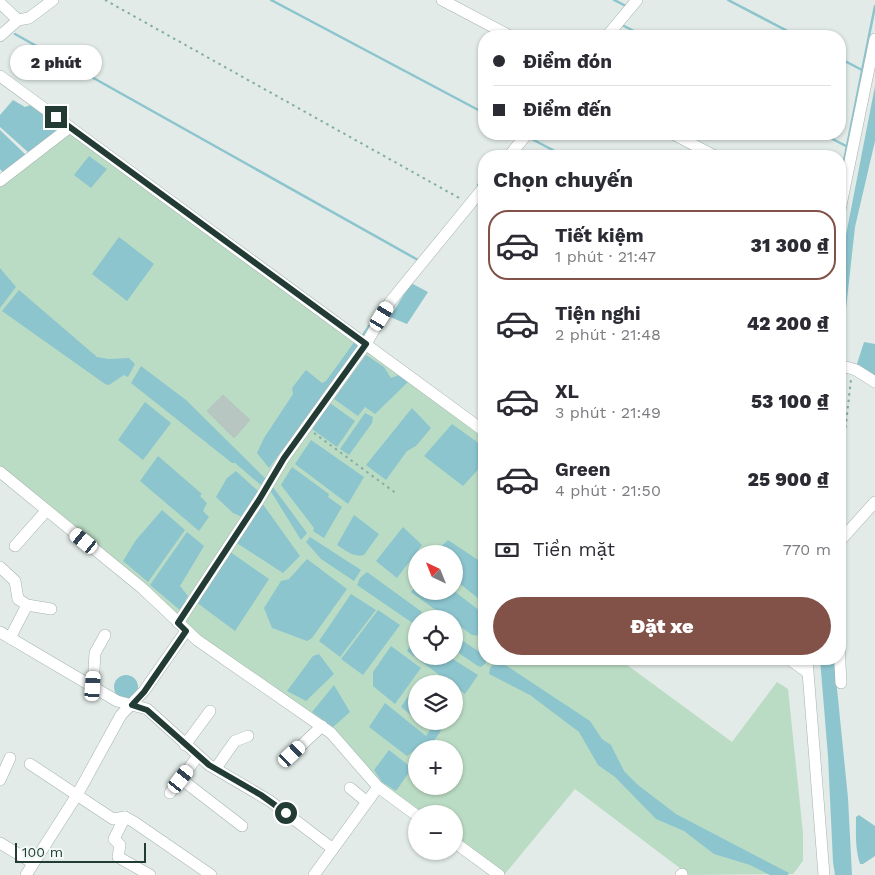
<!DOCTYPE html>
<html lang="vi">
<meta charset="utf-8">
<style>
body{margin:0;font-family:"Work Sans",sans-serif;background:#f2f2f3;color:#2b2b33;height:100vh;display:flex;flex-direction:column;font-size:19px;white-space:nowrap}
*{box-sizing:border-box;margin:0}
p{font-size:16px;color:#7c7c81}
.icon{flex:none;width:28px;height:28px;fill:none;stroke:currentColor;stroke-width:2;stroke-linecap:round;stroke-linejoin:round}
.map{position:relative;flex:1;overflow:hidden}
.details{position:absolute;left:478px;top:150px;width:368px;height:515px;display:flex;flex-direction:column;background:#fff;border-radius:20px;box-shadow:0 1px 4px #0004}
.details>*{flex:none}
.banner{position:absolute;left:478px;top:30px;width:368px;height:110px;border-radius:20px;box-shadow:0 1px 4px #0004;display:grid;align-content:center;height:110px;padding:0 15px;background:#fff}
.needle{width:32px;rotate:317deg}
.tools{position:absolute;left:408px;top:545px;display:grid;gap:10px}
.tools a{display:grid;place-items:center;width:55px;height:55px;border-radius:50%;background:#fff;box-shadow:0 1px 4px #0004;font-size:25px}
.scale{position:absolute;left:15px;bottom:12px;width:131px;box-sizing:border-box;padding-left:5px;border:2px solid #223c35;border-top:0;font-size:14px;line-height:18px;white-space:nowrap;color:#223c35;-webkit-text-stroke:4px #f2f8f5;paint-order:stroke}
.end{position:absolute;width:22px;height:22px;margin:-11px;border:6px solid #223c35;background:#fff;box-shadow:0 0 0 2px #fff}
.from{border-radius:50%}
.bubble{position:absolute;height:35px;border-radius:18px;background:#fff;box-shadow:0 1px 4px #0004;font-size:16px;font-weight:800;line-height:35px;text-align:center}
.car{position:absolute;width:15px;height:30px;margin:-15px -8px;border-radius:6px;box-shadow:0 0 4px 1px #0007;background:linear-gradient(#fff 24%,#345 0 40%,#fff 0 76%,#345 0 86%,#fff 0)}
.banner b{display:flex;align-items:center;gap:18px;height:48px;font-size:19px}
.banner b+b{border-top:1px solid #e1e1e2}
.banner i{width:12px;height:12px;background:#2b2b33}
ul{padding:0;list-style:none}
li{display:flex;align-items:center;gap:15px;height:70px;margin:0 10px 8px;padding:0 5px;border:2px solid transparent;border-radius:20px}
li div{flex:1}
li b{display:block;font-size:19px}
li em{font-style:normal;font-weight:800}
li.on{border-color:#825147}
li>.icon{width:45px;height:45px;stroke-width:1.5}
h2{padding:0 15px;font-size:22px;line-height:60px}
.pay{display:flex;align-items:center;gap:12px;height:55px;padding:0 15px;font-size:19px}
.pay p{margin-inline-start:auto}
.cta{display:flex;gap:10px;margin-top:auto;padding:10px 15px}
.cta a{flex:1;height:58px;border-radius:30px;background:#825147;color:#fff;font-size:20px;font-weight:800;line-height:58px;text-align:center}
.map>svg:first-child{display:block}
.green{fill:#bbdcc4;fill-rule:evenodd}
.water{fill:#8cc5ce}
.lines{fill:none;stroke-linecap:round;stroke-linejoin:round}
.stream{stroke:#8cc5ce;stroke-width:2.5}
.building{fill:#b7c6c0;stroke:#b4c5be}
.minor-casing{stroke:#a5b3ae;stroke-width:12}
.path{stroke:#83aea0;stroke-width:2;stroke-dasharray:2.5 4;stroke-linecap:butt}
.minor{stroke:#fff;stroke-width:11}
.route{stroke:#223c35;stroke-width:6}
</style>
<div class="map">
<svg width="875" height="875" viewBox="0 0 875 875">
<rect width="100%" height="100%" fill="#e2ebe7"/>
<g class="green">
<polygon points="69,130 362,345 177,615 116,560 0,466 0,185"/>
<path d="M366,349L484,436V659H619L732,742L777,682L788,689L803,833V861L793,874L689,875L575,789L504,875L454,838V814H421L381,785L346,741L333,730L198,636L183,622L269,488ZM416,554H454V591H416ZM416,619H454V656H416ZM416,684H454V721H416ZM416,749H454V786H416Z"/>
</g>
<g class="water">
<polygon points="875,86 875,141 855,227 839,372 839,271"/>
<polygon points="13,100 25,107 31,105 59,126 58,129 29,153 0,127 0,115"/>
<polygon points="0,130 26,155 3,173 0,169"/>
<polygon points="89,156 107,169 91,188 74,175"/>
<polygon points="119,237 154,264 127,301 92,274"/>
<polygon points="0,268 16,287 0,308"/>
<polygon points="411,283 428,292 407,324 390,317"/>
<polygon points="19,290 97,357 109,359 129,358 135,364 128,377 124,375 109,385 105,384 2,311"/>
<polygon points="355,341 360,345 269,468 257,453 264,438 293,394 292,388 306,370 322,383 326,381"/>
<polygon points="864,342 875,344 875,378 856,367"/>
<polygon points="366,355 384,367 391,378 399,375 408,382 375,414 365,407 358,416 334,399"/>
<polygon points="141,366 186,400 266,479 262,486 235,463 232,463 131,383"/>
<polygon points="145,402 171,423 143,460 118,440"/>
<polygon points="330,403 355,421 337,447 312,429"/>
<polygon points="412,408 431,428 416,446 407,451 386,480 366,465"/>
<polygon points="365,413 373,417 372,423 349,455 340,449"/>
<polygon points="452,424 484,447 484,463 463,486 424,456"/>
<polygon points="311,440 364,477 348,504 295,464"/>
<polygon points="158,456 202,494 200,496 207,503 203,511 209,517 199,531 140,481"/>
<polygon points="292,467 329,494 328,497 342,507 324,538 313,531 314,528 281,485"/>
<polygon points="236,471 258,491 242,517 233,513 216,497 227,478"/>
<polygon points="273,487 307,533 301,540 270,490"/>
<polygon points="262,503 300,556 283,573 235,542"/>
<polygon points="162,510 185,530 148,582 123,561 136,540"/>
<path d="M354,515L379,534L364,555C354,558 345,550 337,545Z"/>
<polygon points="403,527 422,545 397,578 376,561"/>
<polygon points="187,532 204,546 180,586 188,596 180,610 150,585"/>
<polygon points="310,537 361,570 354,581 321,559 306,542"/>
<polygon points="448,540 484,564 484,603 454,579 454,554 436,554 436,551"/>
<polygon points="229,551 269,579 235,631 196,602"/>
<polygon points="307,559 347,589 312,638 307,641 272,628 264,608 281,581 289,579"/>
<polygon points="367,572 422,612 414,624 357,585 360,578"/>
<polygon points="416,586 416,591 454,591 484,614 484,636 472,635 454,622 454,619 448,619 411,592"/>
<polygon points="351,594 376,610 340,657 319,641"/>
<polygon points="378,610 400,625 363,675 341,659"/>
<polygon points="454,635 484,655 486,663 481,667 478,666 454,650"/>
<polygon points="416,636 416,656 448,656 478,675 465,694 407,651"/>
<polygon points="391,646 421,668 395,704 373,686 373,672"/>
<polygon points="319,654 334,674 306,701 287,691 313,656"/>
<polygon points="820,659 834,659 848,798 852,875 835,875 833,862 828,756"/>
<polygon points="498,660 590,721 602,739 611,745 624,771 638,785 676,814 789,873 788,875 770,875 750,865 714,854 684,831 656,819 615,777 598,765 579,732 530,695 489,674 490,668"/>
<circle cx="126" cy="687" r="12"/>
<polygon points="416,684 416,719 401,707"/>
<polygon points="334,685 350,712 333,727 312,712"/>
<polygon points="385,703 426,736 436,721 448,721 428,749 416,749 416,755 412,752 407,756 369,727"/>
<polygon points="389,750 412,768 396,791 382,782 374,770"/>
<path d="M859,815L875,826V856L863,864H860C855,849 856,833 856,817Z"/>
</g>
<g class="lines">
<g class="stream">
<polyline points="271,0 484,113"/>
<polyline points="614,0 626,6"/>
<polyline points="728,0 797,36"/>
<polyline points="622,25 644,36"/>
<polyline points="15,34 418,260"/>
<polyline points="839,58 862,70"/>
<polyline points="823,134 846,146"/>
<polyline points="528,137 564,156"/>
<polyline points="478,185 484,179"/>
<polyline points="839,186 875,6"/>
<polyline points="361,338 372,322"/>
</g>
</g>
<polygon class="building" points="223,395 250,420 234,438 207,411"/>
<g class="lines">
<defs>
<g id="minor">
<polyline points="442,0 510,36"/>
<polyline points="0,3 18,20 0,36"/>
<polyline points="18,20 29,18 53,0"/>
<polyline points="607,36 637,0"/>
<polyline points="0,76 484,431"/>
<polyline points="673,134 715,156"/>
<polyline points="509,156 527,134"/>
<polyline points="0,181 70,127"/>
<polyline points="839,215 875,39"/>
<polyline points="839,365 856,370 875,382"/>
<polyline points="0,472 142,588 197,640 331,733 378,787 416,815"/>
<polyline points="839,542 875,502"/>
<polyline points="15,546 46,511"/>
<polyline points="0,567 15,581 18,599 27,605"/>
<polyline points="178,623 259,500 284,458 366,344 390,302 484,187"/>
<polyline points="0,632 117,701 147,709 209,765 270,801 333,849"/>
<polyline points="10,638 27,605 51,609"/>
<polyline points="839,645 841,683"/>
<polyline points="789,659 807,672"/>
<polyline points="807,659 824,875"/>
<polyline points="93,686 95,653 105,635"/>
<polyline points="185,745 210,711"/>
<polyline points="292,754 322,726"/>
<polyline points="30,764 113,819 125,817 134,822 211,875"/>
<polyline points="216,768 235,741 248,736"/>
<polyline points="181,779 242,826"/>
<polyline points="0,780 10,758"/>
<polyline points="350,788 367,802"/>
<polyline points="170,793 198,756"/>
<polyline points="125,817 114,839 120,845 118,857 150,875"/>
<polyline points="454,842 499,875"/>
<polyline points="0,843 33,863"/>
<polyline points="26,875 77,795 121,715 144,691 186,631"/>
<polyline points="314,875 378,787"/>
<polyline points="681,875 682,874"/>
</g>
</defs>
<use href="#minor" class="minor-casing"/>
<g class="path">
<polyline points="105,0 461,199"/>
<polyline points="314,433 397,494"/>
<polyline points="839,486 851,379"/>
</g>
<use href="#minor" class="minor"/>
</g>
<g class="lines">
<polyline class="route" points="56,117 366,344 284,458 259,500 178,623 186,631 144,692 132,705 147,710 209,765 261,795 286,813"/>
</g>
</svg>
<div class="tools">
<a><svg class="needle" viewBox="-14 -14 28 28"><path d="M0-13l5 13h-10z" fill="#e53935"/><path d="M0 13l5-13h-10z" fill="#7c7c81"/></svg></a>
<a><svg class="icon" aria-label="locate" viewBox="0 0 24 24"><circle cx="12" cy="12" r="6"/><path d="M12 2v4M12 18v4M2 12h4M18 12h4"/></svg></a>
<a><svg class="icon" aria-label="layers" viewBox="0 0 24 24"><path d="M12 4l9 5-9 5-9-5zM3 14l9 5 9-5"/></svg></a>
<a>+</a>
<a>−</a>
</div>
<div class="scale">100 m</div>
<i class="end from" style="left:286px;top:813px"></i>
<i class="end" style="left:56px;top:117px"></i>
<div class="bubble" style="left:10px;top:45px;width:92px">2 phút</div>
<i class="car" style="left:382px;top:316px;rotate:31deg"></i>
<i class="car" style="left:84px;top:541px;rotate:309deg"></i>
<i class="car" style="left:93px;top:686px;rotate:4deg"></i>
<i class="car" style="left:292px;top:754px;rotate:47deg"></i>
<i class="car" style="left:181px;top:779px;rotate:38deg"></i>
<div class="banner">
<b><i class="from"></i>Điểm đón</b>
<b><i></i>Điểm đến</b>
</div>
<section class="details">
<h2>Chọn chuyến</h2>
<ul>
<li class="on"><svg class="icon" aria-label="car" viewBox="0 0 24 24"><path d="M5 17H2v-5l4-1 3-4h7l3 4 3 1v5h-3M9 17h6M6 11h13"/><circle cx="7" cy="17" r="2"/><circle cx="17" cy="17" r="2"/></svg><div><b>Tiết kiệm</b><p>1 phút · 21:47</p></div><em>31 300 ₫</em></li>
<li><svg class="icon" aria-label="car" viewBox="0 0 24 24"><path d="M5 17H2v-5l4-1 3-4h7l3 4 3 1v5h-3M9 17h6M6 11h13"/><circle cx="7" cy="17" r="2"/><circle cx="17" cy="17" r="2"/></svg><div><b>Tiện nghi</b><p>2 phút · 21:48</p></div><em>42 200 ₫</em></li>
<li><svg class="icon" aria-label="car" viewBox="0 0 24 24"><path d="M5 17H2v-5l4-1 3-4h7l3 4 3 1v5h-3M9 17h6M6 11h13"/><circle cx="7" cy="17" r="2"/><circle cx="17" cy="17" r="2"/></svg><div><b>XL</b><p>3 phút · 21:49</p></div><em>53 100 ₫</em></li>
<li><svg class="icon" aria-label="car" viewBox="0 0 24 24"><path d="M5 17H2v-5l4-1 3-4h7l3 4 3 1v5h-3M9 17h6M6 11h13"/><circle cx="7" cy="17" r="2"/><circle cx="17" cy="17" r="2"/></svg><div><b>Green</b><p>4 phút · 21:50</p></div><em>25 900 ₫</em></li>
</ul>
<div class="pay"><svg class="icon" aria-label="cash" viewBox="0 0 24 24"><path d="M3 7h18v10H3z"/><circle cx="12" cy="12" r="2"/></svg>Tiền mặt<p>770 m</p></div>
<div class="cta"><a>Đặt xe</a></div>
</section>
</div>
